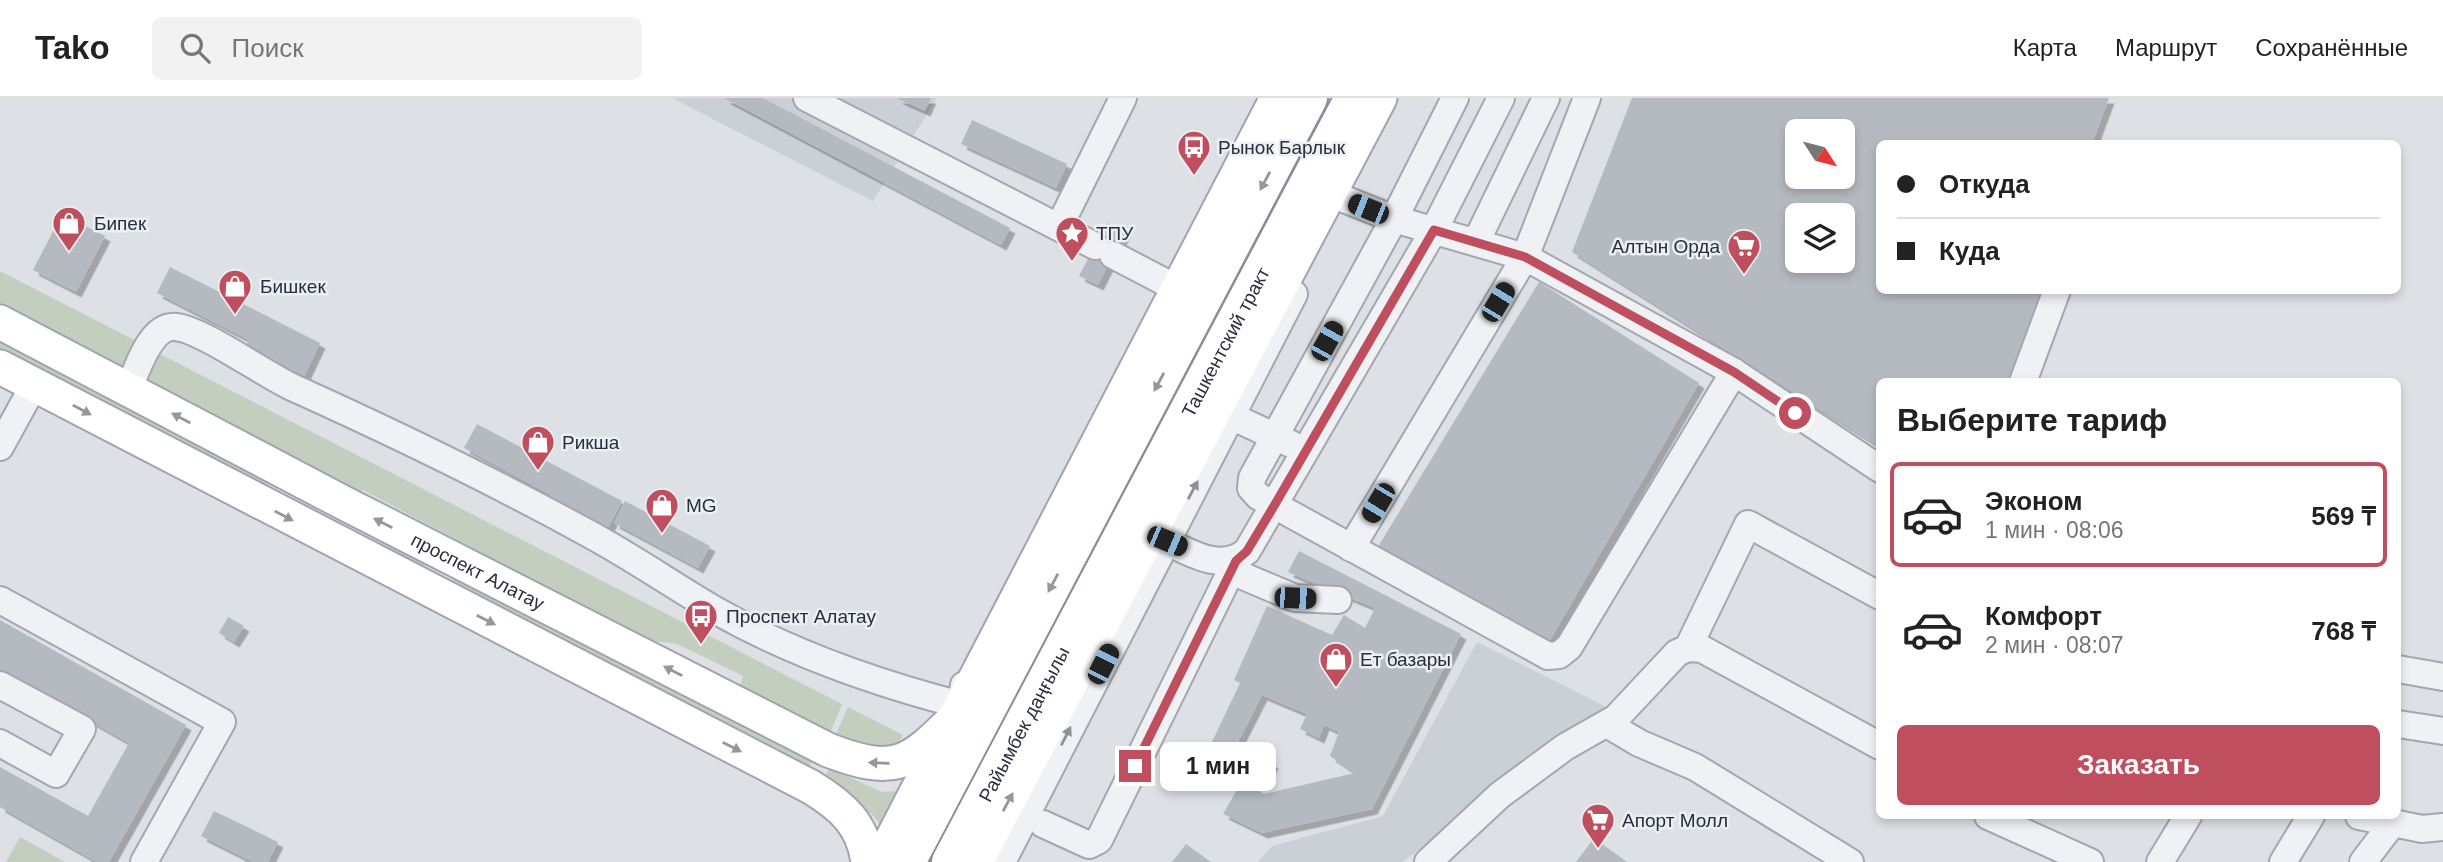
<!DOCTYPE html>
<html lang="ru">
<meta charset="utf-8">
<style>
body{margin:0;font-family:Arial,sans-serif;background:#f2f2f2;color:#222;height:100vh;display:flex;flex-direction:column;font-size:26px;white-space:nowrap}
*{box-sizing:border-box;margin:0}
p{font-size:23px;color:#767676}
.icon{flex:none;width:38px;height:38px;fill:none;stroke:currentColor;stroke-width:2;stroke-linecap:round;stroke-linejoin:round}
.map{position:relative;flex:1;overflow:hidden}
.panel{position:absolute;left:1876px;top:280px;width:525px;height:441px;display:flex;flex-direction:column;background:#fff;border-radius:10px;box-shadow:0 4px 10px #0003}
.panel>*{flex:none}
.banner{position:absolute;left:1876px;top:42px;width:525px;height:154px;border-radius:10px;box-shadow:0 4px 10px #0003;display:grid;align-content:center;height:154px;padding:0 21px;background:#fff}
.needle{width:46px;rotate:126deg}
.tools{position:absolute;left:1785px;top:21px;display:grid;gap:14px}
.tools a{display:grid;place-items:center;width:70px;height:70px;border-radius:10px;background:#fff;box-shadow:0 4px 10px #0003;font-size:35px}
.end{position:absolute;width:32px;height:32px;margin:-16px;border:9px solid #bf4e5e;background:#fff;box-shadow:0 0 0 4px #fff}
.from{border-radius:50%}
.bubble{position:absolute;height:49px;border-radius:10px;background:#fff;box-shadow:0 4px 10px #0003;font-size:23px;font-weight:700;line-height:49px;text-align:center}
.car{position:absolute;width:21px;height:42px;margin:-21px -10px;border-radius:9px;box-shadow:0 0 5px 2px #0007;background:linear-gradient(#222 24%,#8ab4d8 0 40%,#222 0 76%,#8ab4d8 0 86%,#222 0)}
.banner b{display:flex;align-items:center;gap:24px;height:66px;font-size:26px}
.banner b+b{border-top:2px solid #e0e0e0}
.banner i{width:18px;height:18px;background:#222}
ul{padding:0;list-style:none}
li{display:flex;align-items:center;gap:21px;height:105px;margin:0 14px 10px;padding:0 7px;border:4px solid transparent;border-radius:10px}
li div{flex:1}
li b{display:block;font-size:26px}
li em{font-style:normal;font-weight:700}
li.selected{border-color:#bf4e5e}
li>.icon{width:63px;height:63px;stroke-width:1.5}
h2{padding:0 21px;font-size:32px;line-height:84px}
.primary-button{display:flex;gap:14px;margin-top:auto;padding:14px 21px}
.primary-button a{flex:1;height:80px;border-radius:10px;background:#bf4e5e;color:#fff;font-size:28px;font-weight:700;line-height:80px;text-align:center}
header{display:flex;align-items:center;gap:42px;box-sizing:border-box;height:98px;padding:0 35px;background:#fff;border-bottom:2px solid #e0e0e0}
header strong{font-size:33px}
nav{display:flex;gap:38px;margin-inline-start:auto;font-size:24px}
.search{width:490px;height:63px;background:#f2f2f2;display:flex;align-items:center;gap:18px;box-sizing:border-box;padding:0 24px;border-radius:10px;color:#767676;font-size:26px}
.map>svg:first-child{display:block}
.built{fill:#cbcfd6}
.green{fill:#c3cebf}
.building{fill:#b5bac1;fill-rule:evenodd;filter:url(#shadow)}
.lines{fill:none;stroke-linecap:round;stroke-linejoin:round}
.minor-casing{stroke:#a3a7ae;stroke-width:30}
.major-casing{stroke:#9ea5b0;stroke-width:37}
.highway-casing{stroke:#868e9a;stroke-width:42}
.minor{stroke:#eff1f4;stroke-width:26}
.major{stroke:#fff;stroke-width:33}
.highway{stroke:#fff;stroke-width:38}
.oneway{fill:#94979c}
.oneway2{fill:#8c9097}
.route{stroke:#bf4e5e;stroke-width:9}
.labels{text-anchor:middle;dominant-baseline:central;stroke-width:5;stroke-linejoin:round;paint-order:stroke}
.poi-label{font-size:19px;fill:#282f3a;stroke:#eceff3;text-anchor:start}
.street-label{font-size:19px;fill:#282f3a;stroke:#eceff3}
</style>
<header>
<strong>Tako</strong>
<div class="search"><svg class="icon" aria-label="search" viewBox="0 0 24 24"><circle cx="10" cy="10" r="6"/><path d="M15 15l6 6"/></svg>Поиск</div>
<nav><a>Карта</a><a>Маршрут</a><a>Сохранённые</a></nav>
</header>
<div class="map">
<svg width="2443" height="764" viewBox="0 0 2443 764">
<defs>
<filter id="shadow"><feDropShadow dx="5.5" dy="5.5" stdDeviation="0" flood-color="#0004"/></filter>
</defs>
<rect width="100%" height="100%" fill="#dde0e5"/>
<g class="built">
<polygon points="672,0 937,0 873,103"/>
<polygon points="1477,544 1608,610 1402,764 1258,764 1272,748 1383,718"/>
</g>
<g class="green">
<polygon points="0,173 140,245 125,273 0,206"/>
<polygon points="0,237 427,461 423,468 275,388 232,377 0,256"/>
<polygon points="156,254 842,606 831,633 740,590 743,578 677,546 647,542 480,461 471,449 363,392 345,396 144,289"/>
<polygon points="456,477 813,660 806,676 448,491"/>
<polygon points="848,609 903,637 890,656 869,653 836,636"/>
<polygon points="829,670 882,694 898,693 881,728 872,716 822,685"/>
<polygon points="20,739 65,764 6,764"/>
</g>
<g class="building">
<polygon points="724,0 763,0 1010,130 1001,147"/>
<polygon points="896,0 931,0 925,13"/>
<path d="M1632,0H2109L2092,46H1880V192H2041L2008,284H1880V349L1572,154ZM1797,33H1843V79H1797ZM1797,117H1843V163H1797Z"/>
<polygon points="972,22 1067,66 1056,90 961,46"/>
<polygon points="62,116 105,138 76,194 33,172"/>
<polygon points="1107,125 1125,134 1098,187 1079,178"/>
<polygon points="170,169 320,245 304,279 245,249 249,242 157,195"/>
<polygon points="1539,184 1699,285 1546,549 1376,452"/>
<polygon points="477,326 622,403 607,432 549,401 551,397 464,350"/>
<polygon points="625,403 710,448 698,470 614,425"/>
<polygon points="1299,453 1461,536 1372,711 1262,735 1223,716 1242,683 1264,696 1355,675 1330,658 1339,634 1324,627 1319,640 1300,631 1307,616 1262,597 1238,644 1273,665 1266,679 1211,646 1240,585 1234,582 1267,508 1332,537 1344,517 1365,530 1375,510 1288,474"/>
<polygon points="228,519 244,528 234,544 219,535"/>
<polygon points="0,522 186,627 109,764 97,764 0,709 0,669 88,718 129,645 0,572"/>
<polygon points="214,713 278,744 268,764 253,764 201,738"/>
<polygon points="1594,740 1627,764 1576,764"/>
<polygon points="1186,746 1211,764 1172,764"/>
</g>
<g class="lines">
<defs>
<g id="minor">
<polyline points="807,0 1095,148"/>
<polyline points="1455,0 1394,121 1252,380 1251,390 1258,398 1548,558 1559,557 1569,549 1734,274"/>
<polyline points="1587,0 1525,159 1734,274 1880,371"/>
<polyline points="1329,95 1394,121 1525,159 1351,450"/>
<polyline points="1059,129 1123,0"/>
<polyline points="1476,144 1546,0"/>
<polyline points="1113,157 1178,191"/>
<polyline points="2023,284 2057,192"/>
<path d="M128,293C136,274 150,226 176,229C203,232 265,277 294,290C396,336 495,384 593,438C635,461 674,488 715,512C792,556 876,585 961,607L964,587"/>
<polyline points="1218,312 1291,346"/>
<polyline points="0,349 34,287"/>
<path d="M1151,436C1181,449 1219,478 1247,453L1434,132L1501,0"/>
<polyline points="1231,473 1295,500 1338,502"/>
<polyline points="0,502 222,624 144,764"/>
<polyline points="1688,550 1748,426 1880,498"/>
<polyline points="2398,571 2443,579"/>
<polyline points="0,587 82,631 56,676 0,645"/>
<polyline points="1607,626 1639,645 1695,669 1850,764"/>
<polyline points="2398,626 2443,633"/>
<polyline points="1988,718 2090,764"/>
<polyline points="2359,718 2422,731 2443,729"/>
<polyline points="1043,726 1089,747 1099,742 1236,463"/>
<polyline points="1002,764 1294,196"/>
<polyline points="1428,764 1500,697 1565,649 1616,620 1677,555 1688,550 1702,551 1880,648"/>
<polyline points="2160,764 2188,718"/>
<polyline points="2283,764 2311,718"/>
<polyline points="2363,764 2392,726"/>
</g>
<g id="major">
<path id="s1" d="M0,224L344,405L828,652C894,677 907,668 955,620"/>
<path d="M0,269L811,689C842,708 863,726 868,764"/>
<polyline points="880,764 1277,0"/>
<polyline points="976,764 1380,0"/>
</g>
<g id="highway">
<polyline points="906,764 1308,0"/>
<path id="s2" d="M951,764L1354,0"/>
</g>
</defs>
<use href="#minor" class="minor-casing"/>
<use href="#major" class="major-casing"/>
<use href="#highway" class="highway-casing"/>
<use href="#minor" class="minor"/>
<use href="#major" class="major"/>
<use href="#highway" class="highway"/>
</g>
<defs><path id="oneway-solid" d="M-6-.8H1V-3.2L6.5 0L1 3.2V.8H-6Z" transform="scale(1.75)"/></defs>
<g class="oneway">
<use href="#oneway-solid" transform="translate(1265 83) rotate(118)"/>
<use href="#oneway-solid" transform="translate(1159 284) rotate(118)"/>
<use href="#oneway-solid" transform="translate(82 312) rotate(28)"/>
<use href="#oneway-solid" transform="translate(181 320) rotate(-152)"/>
<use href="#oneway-solid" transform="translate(284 418) rotate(28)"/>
<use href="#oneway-solid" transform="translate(383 425) rotate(-153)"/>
<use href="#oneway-solid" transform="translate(1053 485) rotate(118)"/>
<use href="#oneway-solid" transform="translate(486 522) rotate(27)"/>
<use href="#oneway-solid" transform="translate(673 573) rotate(-153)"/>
<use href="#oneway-solid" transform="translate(732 649) rotate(27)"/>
<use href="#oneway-solid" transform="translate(879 665) rotate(-178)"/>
<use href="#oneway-solid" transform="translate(1008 704) rotate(-62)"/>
</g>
<g class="oneway2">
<use href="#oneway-solid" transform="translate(1193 392) rotate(-62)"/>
<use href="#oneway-solid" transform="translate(1066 638) rotate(-63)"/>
</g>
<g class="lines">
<polyline class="route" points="1135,668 1236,463 1247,453 1274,408 1434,132 1525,159 1734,274 1795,315"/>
</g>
<defs>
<symbol id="bus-pin" viewBox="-11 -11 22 30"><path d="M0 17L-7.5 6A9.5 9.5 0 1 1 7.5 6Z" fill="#bf4e5e" stroke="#eceff3"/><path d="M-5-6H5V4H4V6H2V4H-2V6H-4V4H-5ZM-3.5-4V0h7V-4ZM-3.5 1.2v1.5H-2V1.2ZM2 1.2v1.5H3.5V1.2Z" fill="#fff"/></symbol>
<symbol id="shop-pin" viewBox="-11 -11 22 30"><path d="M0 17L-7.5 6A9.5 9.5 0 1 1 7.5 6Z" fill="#bf4e5e" stroke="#eceff3"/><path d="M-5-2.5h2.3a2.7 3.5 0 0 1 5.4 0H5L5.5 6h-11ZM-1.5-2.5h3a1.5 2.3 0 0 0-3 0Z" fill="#fff"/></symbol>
<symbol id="sight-pin" viewBox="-11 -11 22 30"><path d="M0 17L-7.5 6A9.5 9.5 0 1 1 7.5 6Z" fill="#bf4e5e" stroke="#eceff3"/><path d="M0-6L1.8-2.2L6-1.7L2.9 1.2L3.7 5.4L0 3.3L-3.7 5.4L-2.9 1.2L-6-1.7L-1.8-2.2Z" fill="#fff"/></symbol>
<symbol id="supermarket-pin" viewBox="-11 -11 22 30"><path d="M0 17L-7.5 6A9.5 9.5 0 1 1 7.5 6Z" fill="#bf4e5e" stroke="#eceff3"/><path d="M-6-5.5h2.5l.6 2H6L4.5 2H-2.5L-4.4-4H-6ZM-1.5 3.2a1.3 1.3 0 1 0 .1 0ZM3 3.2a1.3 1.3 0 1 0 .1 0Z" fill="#fff"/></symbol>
</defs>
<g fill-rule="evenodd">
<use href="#bus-pin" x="1175" y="30" width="38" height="52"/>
<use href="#shop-pin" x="50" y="106" width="38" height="52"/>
<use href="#sight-pin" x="1053" y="116" width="38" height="52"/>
<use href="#supermarket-pin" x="1725" y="129" width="38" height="52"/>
<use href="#shop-pin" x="216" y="169" width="38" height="52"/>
<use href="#shop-pin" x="519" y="325" width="38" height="52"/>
<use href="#shop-pin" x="643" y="388" width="38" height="52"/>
<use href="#bus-pin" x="682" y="499" width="38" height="52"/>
<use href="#shop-pin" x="1317" y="542" width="38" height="52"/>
<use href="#supermarket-pin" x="1579" y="703" width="38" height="52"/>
</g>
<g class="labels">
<g class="poi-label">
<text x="1218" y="49">Рынок Барлык</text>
<text x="94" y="125">Бипек</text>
<text x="1096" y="135">ТПУ</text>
<text x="1720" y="148" text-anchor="end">Алтын Орда</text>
<text x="260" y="188">Бишкек</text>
<text x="562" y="344">Рикша</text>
<text x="686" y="407">MG</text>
<text x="726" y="518">Проспект Алатау</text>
<text x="1360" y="561">Ет базары</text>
<text x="1622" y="722">Апорт Молл</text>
</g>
<g class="street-label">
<text stroke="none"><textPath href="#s2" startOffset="588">Ташкентский тракт</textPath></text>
<text stroke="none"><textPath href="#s1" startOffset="539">проспект Алатау</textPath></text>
<text stroke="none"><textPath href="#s2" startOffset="156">Райымбек даңғылы</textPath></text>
</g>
</g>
</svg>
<div class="tools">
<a><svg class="needle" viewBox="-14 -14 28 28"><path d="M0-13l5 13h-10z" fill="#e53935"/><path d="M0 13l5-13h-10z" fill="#767676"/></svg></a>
<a><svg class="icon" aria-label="layers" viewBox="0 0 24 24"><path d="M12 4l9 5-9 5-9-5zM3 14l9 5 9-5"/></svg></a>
</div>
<i class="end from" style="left:1795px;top:315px"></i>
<i class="end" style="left:1135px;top:668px"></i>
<div class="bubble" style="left:1160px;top:644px;width:116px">1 мин</div>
<i class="car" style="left:1368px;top:111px;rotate:292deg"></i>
<i class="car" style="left:1498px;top:204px;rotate:31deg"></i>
<i class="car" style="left:1327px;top:243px;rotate:29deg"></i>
<i class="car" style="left:1378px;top:405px;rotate:211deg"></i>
<i class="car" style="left:1167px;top:443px;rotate:113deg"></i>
<i class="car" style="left:1295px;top:500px;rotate:92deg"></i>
<i class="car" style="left:1103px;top:566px;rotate:27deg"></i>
<div class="banner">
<b><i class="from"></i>Откуда</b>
<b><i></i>Куда</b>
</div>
<section class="panel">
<h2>Выберите тариф</h2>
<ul>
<li class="selected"><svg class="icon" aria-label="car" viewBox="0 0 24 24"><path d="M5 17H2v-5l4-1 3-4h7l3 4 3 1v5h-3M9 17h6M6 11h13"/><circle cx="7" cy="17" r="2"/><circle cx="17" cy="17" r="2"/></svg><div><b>Эконом</b><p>1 мин · 08:06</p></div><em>569 ₸</em></li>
<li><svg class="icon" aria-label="car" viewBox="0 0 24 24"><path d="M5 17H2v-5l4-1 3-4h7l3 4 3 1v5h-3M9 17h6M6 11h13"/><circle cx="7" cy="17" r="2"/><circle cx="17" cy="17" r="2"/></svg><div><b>Комфорт</b><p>2 мин · 08:07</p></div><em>768 ₸</em></li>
</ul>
<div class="primary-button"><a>Заказать</a></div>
</section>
</div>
